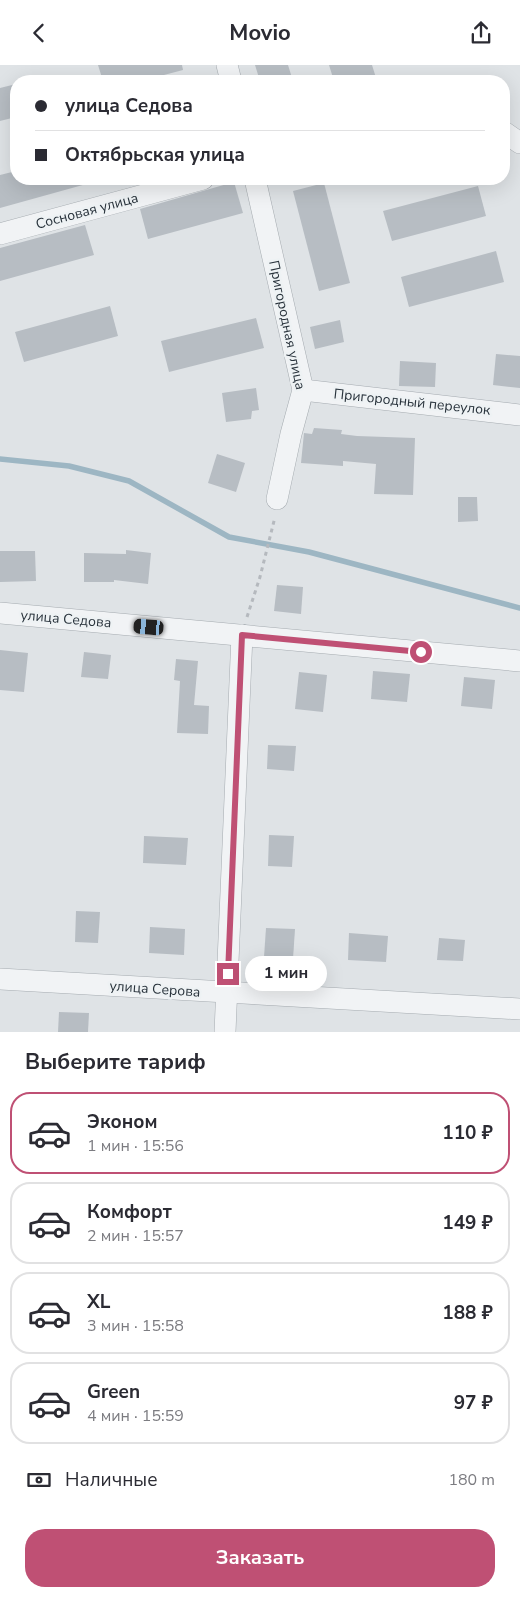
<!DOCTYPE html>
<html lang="ru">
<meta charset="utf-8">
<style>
body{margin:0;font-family:"Nunito Sans",sans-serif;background:#f2f2f3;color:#2b2b33;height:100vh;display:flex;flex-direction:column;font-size:19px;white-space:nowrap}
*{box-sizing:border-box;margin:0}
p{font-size:16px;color:#7c7c81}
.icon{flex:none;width:28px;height:28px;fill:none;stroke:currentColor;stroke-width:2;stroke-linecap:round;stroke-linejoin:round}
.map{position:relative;height:967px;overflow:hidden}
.side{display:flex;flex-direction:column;background:#fff;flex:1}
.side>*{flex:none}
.top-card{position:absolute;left:10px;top:10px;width:500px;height:110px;border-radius:20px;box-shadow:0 5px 20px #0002;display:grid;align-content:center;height:110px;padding:0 25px;background:#fff}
.end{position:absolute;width:22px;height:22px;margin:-11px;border:6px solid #bf5074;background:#fff;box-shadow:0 0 0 2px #fff}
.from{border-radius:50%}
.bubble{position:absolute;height:35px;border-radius:18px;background:#fff;box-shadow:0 5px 20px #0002;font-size:16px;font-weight:700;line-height:35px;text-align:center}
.car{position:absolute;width:15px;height:30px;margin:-15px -8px;border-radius:6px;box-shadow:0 0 4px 1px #0007;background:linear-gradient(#222 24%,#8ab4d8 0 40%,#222 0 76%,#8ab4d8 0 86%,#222 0)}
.top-card b{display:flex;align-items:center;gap:18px;height:48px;font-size:19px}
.top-card b+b{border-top:1px solid #e1e1e2}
.top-card i{width:12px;height:12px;background:#2b2b33}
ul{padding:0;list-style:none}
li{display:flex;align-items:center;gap:15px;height:82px;margin:0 10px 8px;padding:0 15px;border:2px solid #e1e1e2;border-radius:20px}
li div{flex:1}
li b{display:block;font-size:19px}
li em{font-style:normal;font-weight:700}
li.active{border-color:#bf5074}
li>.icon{width:45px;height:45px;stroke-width:1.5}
h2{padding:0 25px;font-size:22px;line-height:60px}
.pay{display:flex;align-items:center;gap:12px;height:55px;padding:0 25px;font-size:19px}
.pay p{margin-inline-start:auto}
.primary-button{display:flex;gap:10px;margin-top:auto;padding:10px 25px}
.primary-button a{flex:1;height:58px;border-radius:20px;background:#bf5074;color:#fff;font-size:20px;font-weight:700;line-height:58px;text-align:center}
header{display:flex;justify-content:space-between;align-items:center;height:65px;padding:0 25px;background:#fff;font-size:22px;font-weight:700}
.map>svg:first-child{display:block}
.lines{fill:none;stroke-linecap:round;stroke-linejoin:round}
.stream{stroke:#9db6c3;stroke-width:5.5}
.building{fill:#b7bdc3}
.minor-casing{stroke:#a5abb0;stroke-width:22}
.path{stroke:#b5b9be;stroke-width:3;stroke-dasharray:4 4;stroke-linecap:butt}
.minor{stroke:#f1f3f5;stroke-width:21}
.route{stroke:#bf5074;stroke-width:6}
.labels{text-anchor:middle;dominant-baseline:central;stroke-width:5;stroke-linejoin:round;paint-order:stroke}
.street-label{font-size:14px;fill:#29333c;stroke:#eef2f4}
</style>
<header><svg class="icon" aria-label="back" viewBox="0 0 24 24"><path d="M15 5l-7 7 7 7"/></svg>Movio<svg class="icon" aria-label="share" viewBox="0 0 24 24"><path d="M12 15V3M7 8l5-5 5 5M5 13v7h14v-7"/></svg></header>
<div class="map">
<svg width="520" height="967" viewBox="0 0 520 967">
<rect width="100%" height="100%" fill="#dfe3e6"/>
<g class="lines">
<polyline class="stream" points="0,394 69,401 129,416 229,472 309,487 520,543"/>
</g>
<g class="building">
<polygon points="98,0 182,0 183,5 141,16 103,16"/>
<polygon points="255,0 288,0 293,16 260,16"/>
<polygon points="329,0 372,0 377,16 334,16"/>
<polygon points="16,19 16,52 0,56 0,23"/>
<polygon points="16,106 16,114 89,114 90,118 0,143 0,110"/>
<polygon points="234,117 243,148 148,174 140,144"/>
<polygon points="324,118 350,218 319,226 293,126"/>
<polygon points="478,121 486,151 392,176 383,146"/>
<polygon points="85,160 94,190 0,216 0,183"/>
<polygon points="496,186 504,217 409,242 401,212"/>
<polygon points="110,241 118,271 24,297 15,267"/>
<polygon points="256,253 264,283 169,307 161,276"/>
<polygon points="340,255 344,277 315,284 310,262"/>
<polygon points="496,289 520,291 520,323 493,320"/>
<polygon points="400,296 436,298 435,322 399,321"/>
<polygon points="256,323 259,345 252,346 251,354 226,357 222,328"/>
<polygon points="314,363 342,365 341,369 357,371 415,373 413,430 374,429 376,399 343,396 343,401 301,398 304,368 312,369"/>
<polygon points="217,389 245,398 236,427 208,418"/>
<polygon points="458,432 477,432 478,456 458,457"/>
<polygon points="126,485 151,488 148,519 114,515 114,517 84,517 84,488 126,489"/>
<polygon points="0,486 35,486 36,516 0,517"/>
<polygon points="277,520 303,522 301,549 274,546"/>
<polygon points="0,585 28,588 24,627 0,625"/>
<polygon points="84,587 111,590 108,614 81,612"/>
<polygon points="176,594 198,596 194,640 209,641 208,669 177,668 180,616 174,615"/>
<polygon points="373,606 410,609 407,637 371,634"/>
<polygon points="299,607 327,610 323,647 295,644"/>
<polygon points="464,612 495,615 492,644 461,641"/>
<polygon points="268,680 296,681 294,706 267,704"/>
<polygon points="269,770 294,771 292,802 268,801"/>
<polygon points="144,771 188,773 186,800 143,798"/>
<polygon points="76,846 100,847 98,878 75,877"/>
<polygon points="150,862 185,864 184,890 149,888"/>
<polygon points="266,863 295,864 293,894 264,892"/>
<polygon points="349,868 388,871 386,897 348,895"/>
<polygon points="439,873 465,875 463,896 437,895"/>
<polygon points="59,947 89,948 88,967 58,967"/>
</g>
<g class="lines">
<defs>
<g id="minor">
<polyline points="227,0 231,16"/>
<polyline points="504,67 520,78"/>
<polyline points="255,114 303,325 291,369 277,434"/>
<polyline points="0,169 203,114"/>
<polyline points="303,325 520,350"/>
<polyline points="0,548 520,596"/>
<polyline points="0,914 520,944"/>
<polyline points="225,967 242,570"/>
</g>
</defs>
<use href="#minor" class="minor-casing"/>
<polyline class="path" points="247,552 260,512 275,452"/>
<use href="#minor" class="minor"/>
</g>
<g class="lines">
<polyline class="route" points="228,909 242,570 421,587"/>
</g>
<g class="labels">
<g class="street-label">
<text transform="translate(87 146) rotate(-15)">Сосновая улица</text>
<text transform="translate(287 260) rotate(78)">Пригородная улица</text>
<text transform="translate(412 337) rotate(6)">Пригородный переулок</text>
<text transform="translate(66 554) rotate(5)">улица Седова</text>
<text transform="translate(155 924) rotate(4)">улица Серова</text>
</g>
</g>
</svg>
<i class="end from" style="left:421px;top:587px"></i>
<i class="end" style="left:228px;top:909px"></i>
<div class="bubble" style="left:245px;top:891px;width:82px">1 мин</div>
<i class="car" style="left:149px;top:562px;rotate:275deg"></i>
<div class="top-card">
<b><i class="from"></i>улица Седова</b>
<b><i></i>Октябрьская улица</b>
</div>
</div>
<section class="side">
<h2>Выберите тариф</h2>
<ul>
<li class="active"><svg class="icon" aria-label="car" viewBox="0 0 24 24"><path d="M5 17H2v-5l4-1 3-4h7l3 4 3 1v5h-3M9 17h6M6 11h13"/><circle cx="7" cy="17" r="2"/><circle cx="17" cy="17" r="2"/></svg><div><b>Эконом</b><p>1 мин · 15:56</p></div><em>110 ₽</em></li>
<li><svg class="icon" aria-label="car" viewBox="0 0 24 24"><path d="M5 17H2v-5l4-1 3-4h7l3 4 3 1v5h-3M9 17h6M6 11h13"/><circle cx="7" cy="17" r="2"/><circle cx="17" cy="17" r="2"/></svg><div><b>Комфорт</b><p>2 мин · 15:57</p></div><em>149 ₽</em></li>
<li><svg class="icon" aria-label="car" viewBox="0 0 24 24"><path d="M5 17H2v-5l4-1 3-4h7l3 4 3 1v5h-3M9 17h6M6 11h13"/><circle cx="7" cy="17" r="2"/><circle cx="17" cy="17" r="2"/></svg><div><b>XL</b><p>3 мин · 15:58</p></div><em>188 ₽</em></li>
<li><svg class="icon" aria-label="car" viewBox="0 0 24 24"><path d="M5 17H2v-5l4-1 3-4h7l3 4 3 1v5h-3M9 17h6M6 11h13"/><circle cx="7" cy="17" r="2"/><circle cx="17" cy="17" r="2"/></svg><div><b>Green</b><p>4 мин · 15:59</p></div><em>97 ₽</em></li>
</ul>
<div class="pay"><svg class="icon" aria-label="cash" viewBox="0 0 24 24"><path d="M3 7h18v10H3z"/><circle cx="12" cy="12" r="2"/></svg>Наличные<p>180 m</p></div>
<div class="primary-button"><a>Заказать</a></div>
</section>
